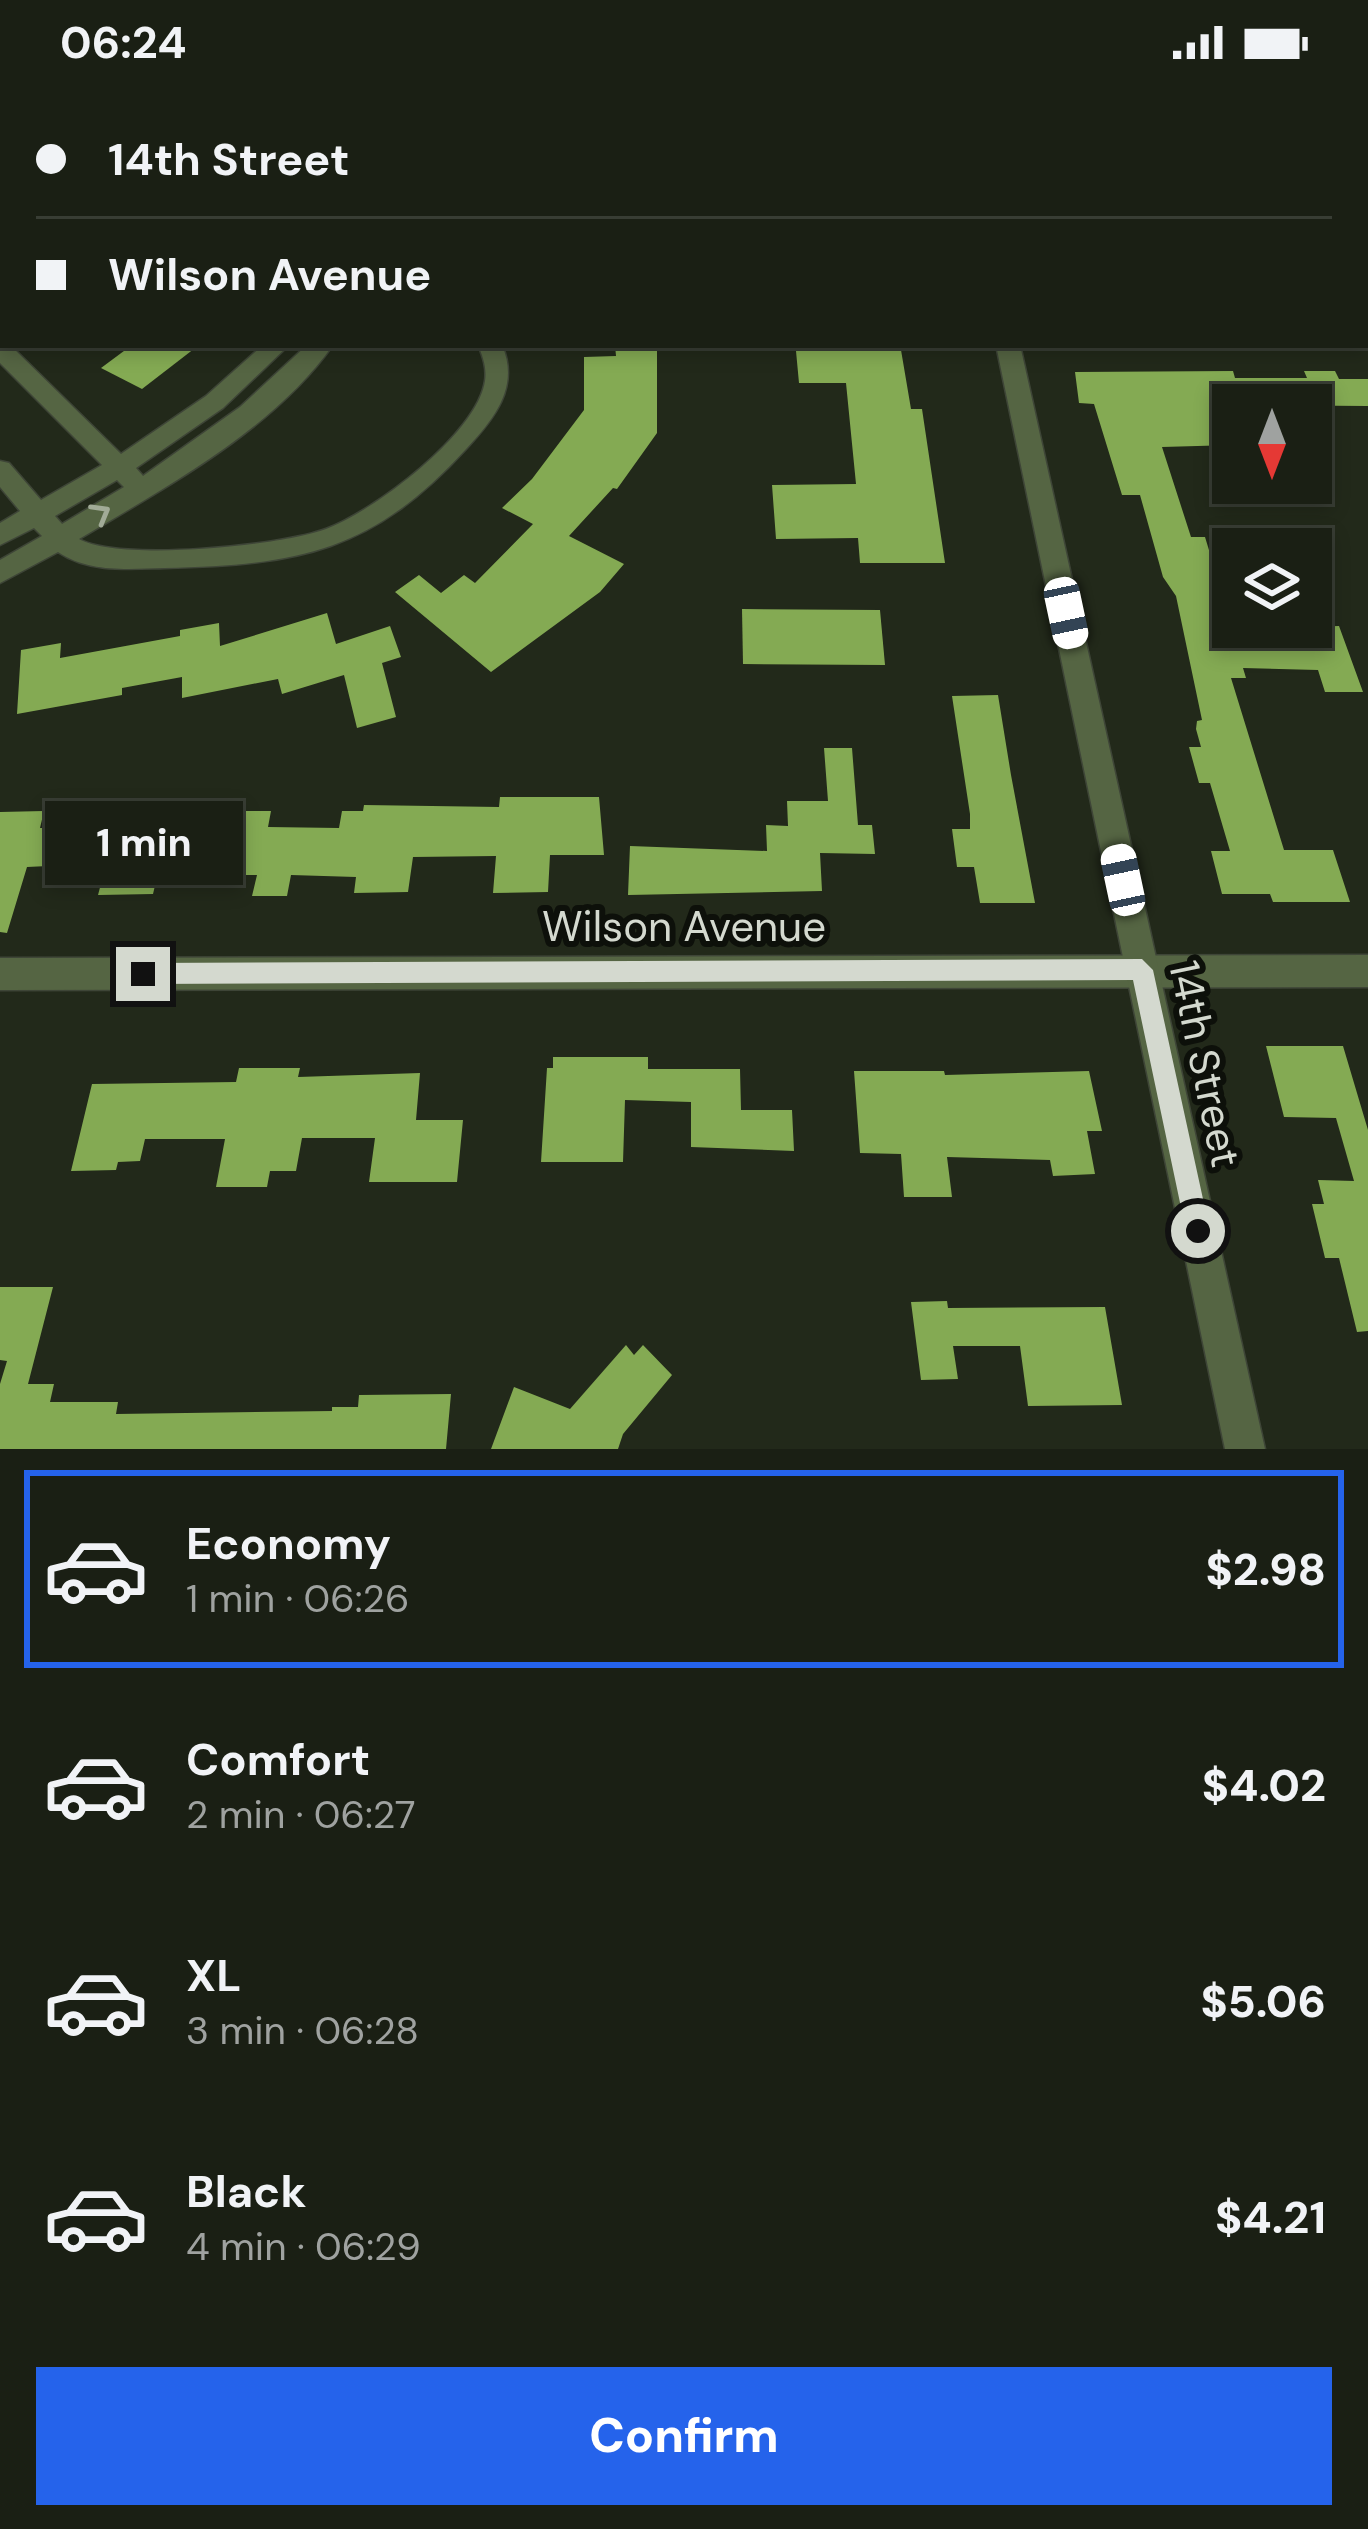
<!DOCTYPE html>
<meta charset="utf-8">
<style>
body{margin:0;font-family:"DM Sans",sans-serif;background:#23271d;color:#f1f3f6;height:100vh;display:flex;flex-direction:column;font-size:45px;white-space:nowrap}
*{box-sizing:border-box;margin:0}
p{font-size:39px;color:#9fa2a0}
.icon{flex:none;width:66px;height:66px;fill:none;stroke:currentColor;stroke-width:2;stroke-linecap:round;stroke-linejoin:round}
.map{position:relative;height:1365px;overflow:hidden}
.drawer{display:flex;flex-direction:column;background:#1a1f14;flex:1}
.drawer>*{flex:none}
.top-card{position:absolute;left:0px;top:0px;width:1368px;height:264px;box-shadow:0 6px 18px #0003,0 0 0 3px #383d34;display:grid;align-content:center;height:264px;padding:0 36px;background:#1a1f14}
.needle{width:78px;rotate:180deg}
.tools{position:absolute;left:1212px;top:300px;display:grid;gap:24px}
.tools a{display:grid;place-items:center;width:120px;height:120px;border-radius:0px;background:#1a1f14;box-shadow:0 6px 18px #0003,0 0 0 3px #383d34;font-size:60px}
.end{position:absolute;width:54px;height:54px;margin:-27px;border:15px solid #d4d9cf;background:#111;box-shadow:0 0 0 6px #111}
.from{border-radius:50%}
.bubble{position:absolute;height:84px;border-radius:0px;background:#1a1f14;box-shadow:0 6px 18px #0003,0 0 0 3px #383d34;font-size:39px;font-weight:800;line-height:84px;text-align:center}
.car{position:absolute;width:36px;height:72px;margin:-36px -18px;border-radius:15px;box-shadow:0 0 9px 3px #0007;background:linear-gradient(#fff 24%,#345 0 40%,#fff 0 76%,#345 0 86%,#fff 0)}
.top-card b{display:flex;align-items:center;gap:42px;height:114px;font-size:45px}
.top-card b+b{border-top:3px solid #383d34}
.top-card i{width:30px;height:30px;background:#f1f3f6}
ul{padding:21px 0 0;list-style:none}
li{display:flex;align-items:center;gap:36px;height:198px;margin:0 24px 18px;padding:0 12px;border:6px solid transparent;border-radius:0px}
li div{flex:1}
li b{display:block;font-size:45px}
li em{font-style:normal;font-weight:800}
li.on{border-color:#2563eb}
li>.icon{width:108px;height:108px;stroke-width:1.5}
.primary-button{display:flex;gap:24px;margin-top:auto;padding:24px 36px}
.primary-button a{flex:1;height:138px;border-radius:0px;background:#2563eb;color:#fff;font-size:48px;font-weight:800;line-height:138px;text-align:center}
.status{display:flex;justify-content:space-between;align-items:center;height:84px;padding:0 60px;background:#1a1f14;direction:ltr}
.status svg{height:33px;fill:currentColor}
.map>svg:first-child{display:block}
.building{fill:#84aa53}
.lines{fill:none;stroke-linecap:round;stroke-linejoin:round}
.service-casing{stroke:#3e4537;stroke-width:4}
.minor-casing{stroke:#3e4537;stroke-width:3}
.tertiary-casing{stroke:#3e4537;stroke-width:3}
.service{fill:#556543;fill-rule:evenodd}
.minor{fill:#556543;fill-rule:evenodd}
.tertiary{fill:#556543;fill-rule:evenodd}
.oneway{stroke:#a1ab97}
.route{fill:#d4d9cf}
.labels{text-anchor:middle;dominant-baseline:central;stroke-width:12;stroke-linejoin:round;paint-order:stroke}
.street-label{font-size:42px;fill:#d4d9cf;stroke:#0d100a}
</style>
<div class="status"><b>06:24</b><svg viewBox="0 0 49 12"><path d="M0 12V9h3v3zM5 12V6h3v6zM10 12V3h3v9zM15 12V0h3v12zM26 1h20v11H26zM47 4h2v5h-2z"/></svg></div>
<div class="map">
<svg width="1368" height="1365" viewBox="0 0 1368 1365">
<rect width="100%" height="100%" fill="#22291a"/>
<g class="building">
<polygon points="132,261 199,261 142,305 101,284"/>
<polygon points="615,261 657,261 657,349 617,405 613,404 569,452 624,480 600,508 491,588 395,508 419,491 441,509 464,491 475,499 533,440 502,424 532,395 584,326 584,273 616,272"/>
<polygon points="901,266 911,325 922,325 945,479 860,479 858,454 776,455 772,401 856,400 846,299 799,299 796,267"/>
<polygon points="1233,287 1235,294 1307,294 1304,287 1335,287 1339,295 1368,295 1368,322 1233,321 1233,361 1162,363 1191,453 1205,453 1234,548 1306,551 1303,543 1339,542 1363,608 1325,608 1318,586 1243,584 1246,594 1231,594 1284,766 1333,766 1350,818 1273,818 1270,810 1222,810 1211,767 1230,767 1210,699 1199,699 1189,663 1201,663 1196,645 1197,637 1202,636 1176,512 1163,493 1140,411 1122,411 1094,320 1079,319 1075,288"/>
<polygon points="742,525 880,526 885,581 743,580"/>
<polygon points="327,529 336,560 390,542 401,573 382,579 396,633 357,644 344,591 282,610 278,595 182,614 182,593 122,604 122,611 17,630 21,566 61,559 60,574 180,552 180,546 219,539 220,562"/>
<polygon points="998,611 1011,691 1035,819 980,819 974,783 957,783 952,745 970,745 970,730 952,612"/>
<polygon points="824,664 852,664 858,741 872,741 875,770 820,769 822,807 628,811 630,762 767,767 766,741 788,742 787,717 828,717"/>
<polygon points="500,713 599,713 604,771 550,771 548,808 493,809 496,772 413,773 408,808 354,809 356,793 291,791 287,812 252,812 257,791 215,791 226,746 232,746 236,727 271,727 268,743 339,744 342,727 363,727 364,721 499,723"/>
<polygon points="44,727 40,744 113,744 116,734 148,733 145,743 169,743 153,810 98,811 108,773 50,775 48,782 27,783 7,849 0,848 0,728"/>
<polygon points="1266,962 1343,962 1368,1046 1368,1247 1357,1248 1339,1174 1325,1174 1312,1120 1324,1120 1318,1096 1354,1097 1336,1034 1284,1033"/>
<polygon points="553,973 648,973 648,985 740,985 741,1026 792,1026 794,1067 691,1063 691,1018 625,1016 623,1078 541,1078 547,984 553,984"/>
<polygon points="239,984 300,984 298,993 420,989 416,1036 463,1036 457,1098 369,1098 375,1054 302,1054 296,1087 270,1087 267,1103 216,1103 225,1055 145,1055 140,1077 118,1078 116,1086 71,1087 92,1000 236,998"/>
<polygon points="854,987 944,987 945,991 1089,987 1102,1047 1087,1047 1095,1090 1053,1092 1050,1076 947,1073 952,1113 904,1113 901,1070 860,1069"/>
<polygon points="0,1203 53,1203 28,1300 54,1300 50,1318 118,1318 116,1330 332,1327 332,1323 358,1323 359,1311 451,1310 446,1365 0,1365 0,1300 7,1277 0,1276"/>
<polygon points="947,1217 948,1224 1105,1223 1122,1321 1028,1322 1020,1262 953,1262 958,1295 921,1296 911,1218"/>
<polygon points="626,1261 634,1271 643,1261 672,1291 623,1350 618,1365 491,1365 514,1303 570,1325"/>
</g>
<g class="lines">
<defs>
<g id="service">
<polygon points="101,0 111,0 110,3 100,3"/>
<polygon points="193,0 212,0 216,3 197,3"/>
<rect x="842" y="0" width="10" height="3"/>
<rect x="0" y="78" width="3" height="13"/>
<rect x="0" y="105" width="3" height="8"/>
</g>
<g id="minor">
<polygon points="368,0 388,0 367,3"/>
<polygon points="403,0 423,0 402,3"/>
<polygon points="1334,0 1354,0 1355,3 1335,3"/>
<polygon points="1365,33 1368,34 1368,51 1365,50"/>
<rect x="1365" y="244" width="3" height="16"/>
<path d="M0,257L10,261L121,370L206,312L263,261H289L223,324L136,384L143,392L240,323L307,261H333C273,346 166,403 79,455C119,478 281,462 326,445C374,427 477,350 485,297C487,284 483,273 478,261H502C520,303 494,335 466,365C372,468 299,481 164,484C129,485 89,489 58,468L0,499V476L42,452L34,444L0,461V439L20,427L0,403V377L9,379L41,416L102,381L0,279ZM117,396L124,403L62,440L55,432Z"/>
<polygon points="1368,871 1368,903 0,906 0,874"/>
</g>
<g id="tertiary">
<rect x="948" y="0" width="20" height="3"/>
<polygon points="996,261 1020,261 1265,1365 1225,1365"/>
</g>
</defs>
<use href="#service" class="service-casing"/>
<use href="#minor" class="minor-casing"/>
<use href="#tertiary" class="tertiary-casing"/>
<use href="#service" class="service"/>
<use href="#minor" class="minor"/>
<use href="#tertiary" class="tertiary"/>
</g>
<defs><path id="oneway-chevron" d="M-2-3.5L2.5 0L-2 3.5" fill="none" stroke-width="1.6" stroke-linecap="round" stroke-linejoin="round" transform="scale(3)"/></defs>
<use class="oneway" href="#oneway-chevron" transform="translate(101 429) rotate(-30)"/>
<polygon class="route" points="1142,875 1153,886 1210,1147 1198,1159 1186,1147 1133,896 143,900 132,890 143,879"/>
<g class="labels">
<g class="street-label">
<text x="684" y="842">Wilson Avenue</text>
<text transform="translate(1205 980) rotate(78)">14th Street</text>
</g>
</g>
</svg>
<div class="tools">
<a><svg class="needle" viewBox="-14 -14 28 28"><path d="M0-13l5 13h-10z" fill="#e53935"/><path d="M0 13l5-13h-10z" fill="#9fa2a0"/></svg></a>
<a><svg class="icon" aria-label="layers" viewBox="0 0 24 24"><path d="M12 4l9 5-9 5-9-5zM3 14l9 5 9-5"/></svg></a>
</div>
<i class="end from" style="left:1198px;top:1147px"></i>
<i class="end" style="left:143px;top:890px"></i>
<div class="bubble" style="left:45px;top:717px;width:198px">1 min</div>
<i class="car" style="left:1066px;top:529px;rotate:168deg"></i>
<i class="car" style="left:1123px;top:796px;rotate:348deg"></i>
<div class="top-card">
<b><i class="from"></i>14th Street</b>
<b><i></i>Wilson Avenue</b>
</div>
</div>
<section class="drawer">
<ul>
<li class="on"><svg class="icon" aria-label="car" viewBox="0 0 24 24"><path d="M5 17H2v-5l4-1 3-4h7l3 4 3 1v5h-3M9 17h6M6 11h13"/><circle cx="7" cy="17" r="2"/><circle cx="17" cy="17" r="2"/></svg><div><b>Economy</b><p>1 min · 06:26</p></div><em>$2.98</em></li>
<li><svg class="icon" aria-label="car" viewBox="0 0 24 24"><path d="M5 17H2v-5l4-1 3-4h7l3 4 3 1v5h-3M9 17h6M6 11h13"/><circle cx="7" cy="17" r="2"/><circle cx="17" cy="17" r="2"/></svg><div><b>Comfort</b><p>2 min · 06:27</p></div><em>$4.02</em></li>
<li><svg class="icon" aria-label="car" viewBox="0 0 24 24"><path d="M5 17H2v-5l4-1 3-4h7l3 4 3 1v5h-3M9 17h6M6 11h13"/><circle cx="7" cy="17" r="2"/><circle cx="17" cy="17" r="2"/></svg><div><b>XL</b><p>3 min · 06:28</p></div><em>$5.06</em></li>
<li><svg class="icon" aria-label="car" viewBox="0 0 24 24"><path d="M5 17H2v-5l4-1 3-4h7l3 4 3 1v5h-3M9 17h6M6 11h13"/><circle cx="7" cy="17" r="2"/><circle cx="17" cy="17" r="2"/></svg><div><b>Black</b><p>4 min · 06:29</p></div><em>$4.21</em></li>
</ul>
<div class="primary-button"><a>Confirm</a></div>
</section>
